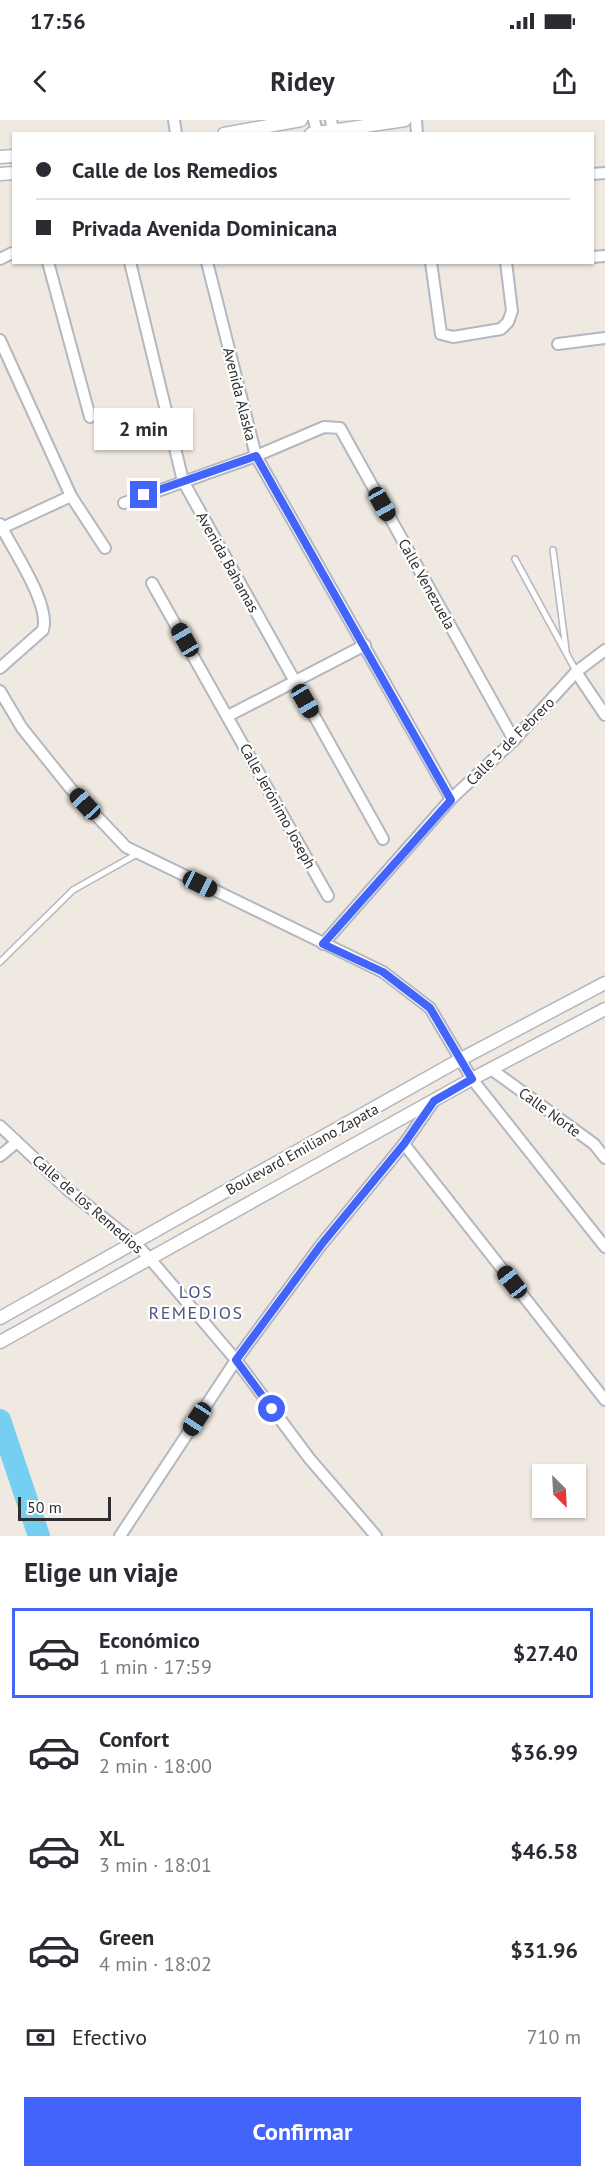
<!DOCTYPE html>
<html lang="es">
<meta charset="utf-8">
<style>
body{margin:0;font-family:"PT Sans",sans-serif;background:#f7f7f7;color:#2b2b33;height:100vh;display:flex;flex-direction:column;font-size:22px;white-space:nowrap}
*{box-sizing:border-box;margin:0}
p{font-size:20px;color:#7c7c81}
.icon{flex:none;width:33px;height:33px;fill:none;stroke:currentColor;stroke-width:2;stroke-linecap:round;stroke-linejoin:round}
.map{position:relative;height:1416px;overflow:hidden}
.details{display:flex;flex-direction:column;background:#fff;flex:1}
.details>*{flex:none}
.top-card{position:absolute;left:12px;top:12px;width:582px;height:132px;border-radius:0px;box-shadow:0 2px 4px #0004;display:grid;align-content:center;height:132px;padding:0 24px;background:#fff}
.needle{width:39px;rotate:156deg}
.controls{position:absolute;left:532px;top:1344px;display:grid;gap:12px}
.controls a{display:grid;place-items:center;width:54px;height:54px;border-radius:0px;background:#fff;box-shadow:0 2px 4px #0004;font-size:30px}
.scale{position:absolute;left:18px;bottom:15px;width:93px;box-sizing:border-box;padding-left:6px;border:3px solid #2e2e2e;border-top:0;font-size:16px;line-height:21px;white-space:nowrap;color:#2e2e2e;-webkit-text-stroke:4px #fff;paint-order:stroke}
.end{position:absolute;width:27px;height:27px;margin:-14px;border:8px solid #4264fb;background:#fff;box-shadow:0 0 0 3px #fff}
.from{border-radius:50%}
.bubble{position:absolute;height:42px;border-radius:0px;background:#fff;box-shadow:0 2px 4px #0004;font-size:20px;font-weight:600;line-height:42px;text-align:center}
.car{position:absolute;width:18px;height:36px;margin:-18px -9px;border-radius:8px;box-shadow:0 0 4px 2px #0007;background:linear-gradient(#222 24%,#8ab4d8 0 40%,#222 0 76%,#8ab4d8 0 86%,#222 0)}
.top-card b{display:flex;align-items:center;gap:21px;height:57px;font-size:22px}
.top-card b+b{border-top:2px solid #e1e1e2}
.top-card i{width:15px;height:15px;background:#2b2b33}
ul{padding:0;list-style:none}
li{display:flex;align-items:center;gap:18px;height:90px;margin:0 12px 9px;padding:0 12px;border:3px solid transparent;border-radius:0px}
li div{flex:1}
li b{display:block;font-size:22px}
li em{font-style:normal;font-weight:600}
li.on{border-color:#4264fb}
li>.icon{width:54px;height:54px;stroke-width:1.5}
h2{padding:0 24px;font-size:27px;line-height:72px}
.pay{display:flex;align-items:center;gap:15px;height:66px;padding:0 24px;font-size:22px}
.pay p{margin-inline-start:auto}
.button{display:flex;gap:12px;margin-top:auto;padding:12px 24px}
.button a{flex:1;height:69px;border-radius:0px;background:#4264fb;color:#fff;font-size:24px;font-weight:600;line-height:69px;text-align:center}
.status{display:flex;justify-content:space-between;align-items:center;height:42px;padding:0 30px;background:#fff;direction:ltr}
.status svg{height:16px;fill:currentColor}
header{display:flex;justify-content:space-between;align-items:center;height:78px;padding:0 24px;background:#fff;font-size:27px;font-weight:600}
.map>svg:first-child{display:block}
.lines{fill:none;stroke-linecap:round;stroke-linejoin:round}
.river{stroke:#75cff0;stroke-width:22}
.service-casing{stroke:#b4b7c1;stroke-width:8}
.minor-casing{stroke:#b4b7c1;stroke-width:14}
.tertiary-casing{stroke:#b4b7c1;stroke-width:15}
.service{stroke:#fff;stroke-width:5}
.minor{stroke:#fff;stroke-width:10}
.tertiary{stroke:#fff;stroke-width:12}
.route{stroke:#4264fb;stroke-width:8}
.labels{text-anchor:middle;dominant-baseline:central;stroke-width:4.5;stroke-linejoin:round;paint-order:stroke}
.street-label{font-size:15px;fill:#2e2e2e;stroke:#fff}
.quarter-label{font-size:18px;letter-spacing:1.5px;fill:#4d5680;stroke:#fff}
</style>
<div class="status"><b>17:56</b><svg viewBox="0 0 49 12"><path d="M0 12V9h3v3zM5 12V6h3v6zM10 12V3h3v9zM15 12V0h3v12zM26 1h20v11H26zM47 4h2v5h-2z"/></svg></div>
<header><svg class="icon" aria-label="back" viewBox="0 0 24 24"><path d="M15 5l-7 7 7 7"/></svg>Ridey<svg class="icon" aria-label="share" viewBox="0 0 24 24"><path d="M12 15V3M7 8l5-5 5 5M5 13v7h14v-7"/></svg></header>
<div class="map">
<svg width="605" height="1416" viewBox="0 0 605 1416">
<rect width="100%" height="100%" fill="#efe9e1"/>
<g class="lines">
<polyline class="river" points="0,1300 39,1416"/>
<defs>
<g id="service">
<polyline points="553,430 566,530"/>
<polyline points="515,439 576,551"/>
<polyline points="0,842 73,770 137,734"/>
</g>
<g id="minor">
<polyline points="174,0 176,14"/>
<polyline points="314,0 317,12"/>
<polyline points="331,0 333,10"/>
<polyline points="416,0 417,14"/>
<polyline points="592,54 605,53"/>
<polyline points="592,137 605,136"/>
<polyline points="0,139 12,133"/>
<polyline points="48,142 90,297"/>
<polyline points="130,142 183,361 383,719"/>
<polyline points="207,142 256,336 451,679"/>
<polyline points="431,142 441,214 453,217 501,209 508,202 512,191 506,142"/>
<polyline points="0,220 71,376 105,428"/>
<polyline points="558,224 605,218"/>
<polyline points="124,383 256,336 324,307 340,308 514,620"/>
<path d="M0,404C12,429 51,484 43,510L0,548"/>
<polyline points="2,408 71,376"/>
<polyline points="152,463 328,776"/>
<polyline points="576,552 605,595"/>
<polyline points="0,571 22,608 71,669 126,727 383,852 430,888 472,959 605,1127"/>
<polyline points="228,596 365,525"/>
<polyline points="323,824 451,679 514,620 576,552 605,530"/>
<polyline points="491,949 594,1024 605,1038"/>
<polyline points="0,1006 68,1070 135,1123 151,1140 236,1240 309,1338 376,1416"/>
<polyline points="404,1024 605,1280"/>
<polyline points="0,1036 17,1022"/>
<polyline points="120,1416 236,1240 321,1125 404,1024 434,981"/>
</g>
<g id="tertiary">
<polyline points="224,14 301,0"/>
<polyline points="311,14 405,0"/>
<polyline points="0,37 14,36"/>
<polyline points="0,54 14,53"/>
<polyline points="0,1198 461,939 605,863"/>
<polyline points="0,1222 472,959 605,889"/>
</g>
</defs>
<use href="#service" class="service-casing"/>
<use href="#minor" class="minor-casing"/>
<use href="#tertiary" class="tertiary-casing"/>
<use href="#service" class="service"/>
<use href="#minor" class="minor"/>
<use href="#tertiary" class="tertiary"/>
</g>
<g class="lines">
<polyline class="route" points="144,375 256,336 451,680 323,824 383,852 430,888 472,959 434,981 404,1024 321,1125 236,1240 272,1289"/>
</g>
<g class="labels">
<g class="street-label">
<text transform="translate(240 274) rotate(76)">Avenida Alaska</text>
<text transform="translate(228 442) rotate(61)">Avenida Bahamas</text>
<text transform="translate(427 464) rotate(61)">Calle Venezuela</text>
<text transform="translate(510 621) rotate(-45)">Calle 5 de Febrero</text>
<text transform="translate(278 686) rotate(61)">Calle Jerónimo Joseph</text>
<text transform="translate(550 992) rotate(36)">Calle Norte</text>
<text transform="translate(302 1029) rotate(-29)">Boulevard Emiliano Zapata</text>
<text transform="translate(88 1084) rotate(41)">Calle de los Remedios</text>
</g>
<g class="quarter-label">
<text x="196" y="1171">LOS<tspan x="196" dy="21">REMEDIOS</tspan></text>
</g>
</g>
</svg>
<div class="controls">
<a><svg class="needle" viewBox="-14 -14 28 28"><path d="M0-13l5 13h-10z" fill="#e53935"/><path d="M0 13l5-13h-10z" fill="#7c7c81"/></svg></a>
</div>
<div class="scale">50 m</div>
<i class="end from" style="left:272px;top:1289px"></i>
<i class="end" style="left:144px;top:375px"></i>
<div class="bubble" style="left:94px;top:288px;width:99px">2 min</div>
<i class="car" style="left:382px;top:384px;rotate:151deg"></i>
<i class="car" style="left:185px;top:520px;rotate:330deg"></i>
<i class="car" style="left:305px;top:581px;rotate:150deg"></i>
<i class="car" style="left:85px;top:684px;rotate:317deg"></i>
<i class="car" style="left:200px;top:764px;rotate:116deg"></i>
<i class="car" style="left:512px;top:1162px;rotate:322deg"></i>
<i class="car" style="left:197px;top:1299px;rotate:213deg"></i>
<div class="top-card">
<b><i class="from"></i>Calle de los Remedios</b>
<b><i></i>Privada Avenida Dominicana</b>
</div>
</div>
<section class="details">
<h2>Elige un viaje</h2>
<ul>
<li class="on"><svg class="icon" aria-label="car" viewBox="0 0 24 24"><path d="M5 17H2v-5l4-1 3-4h7l3 4 3 1v5h-3M9 17h6M6 11h13"/><circle cx="7" cy="17" r="2"/><circle cx="17" cy="17" r="2"/></svg><div><b>Económico</b><p>1 min · 17:59</p></div><em>$27.40</em></li>
<li><svg class="icon" aria-label="car" viewBox="0 0 24 24"><path d="M5 17H2v-5l4-1 3-4h7l3 4 3 1v5h-3M9 17h6M6 11h13"/><circle cx="7" cy="17" r="2"/><circle cx="17" cy="17" r="2"/></svg><div><b>Confort</b><p>2 min · 18:00</p></div><em>$36.99</em></li>
<li><svg class="icon" aria-label="car" viewBox="0 0 24 24"><path d="M5 17H2v-5l4-1 3-4h7l3 4 3 1v5h-3M9 17h6M6 11h13"/><circle cx="7" cy="17" r="2"/><circle cx="17" cy="17" r="2"/></svg><div><b>XL</b><p>3 min · 18:01</p></div><em>$46.58</em></li>
<li><svg class="icon" aria-label="car" viewBox="0 0 24 24"><path d="M5 17H2v-5l4-1 3-4h7l3 4 3 1v5h-3M9 17h6M6 11h13"/><circle cx="7" cy="17" r="2"/><circle cx="17" cy="17" r="2"/></svg><div><b>Green</b><p>4 min · 18:02</p></div><em>$31.96</em></li>
</ul>
<div class="pay"><svg class="icon" aria-label="cash" viewBox="0 0 24 24"><path d="M3 7h18v10H3z"/><circle cx="12" cy="12" r="2"/></svg>Efectivo<p>710 m</p></div>
<div class="button"><a>Confirmar</a></div>
</section>
